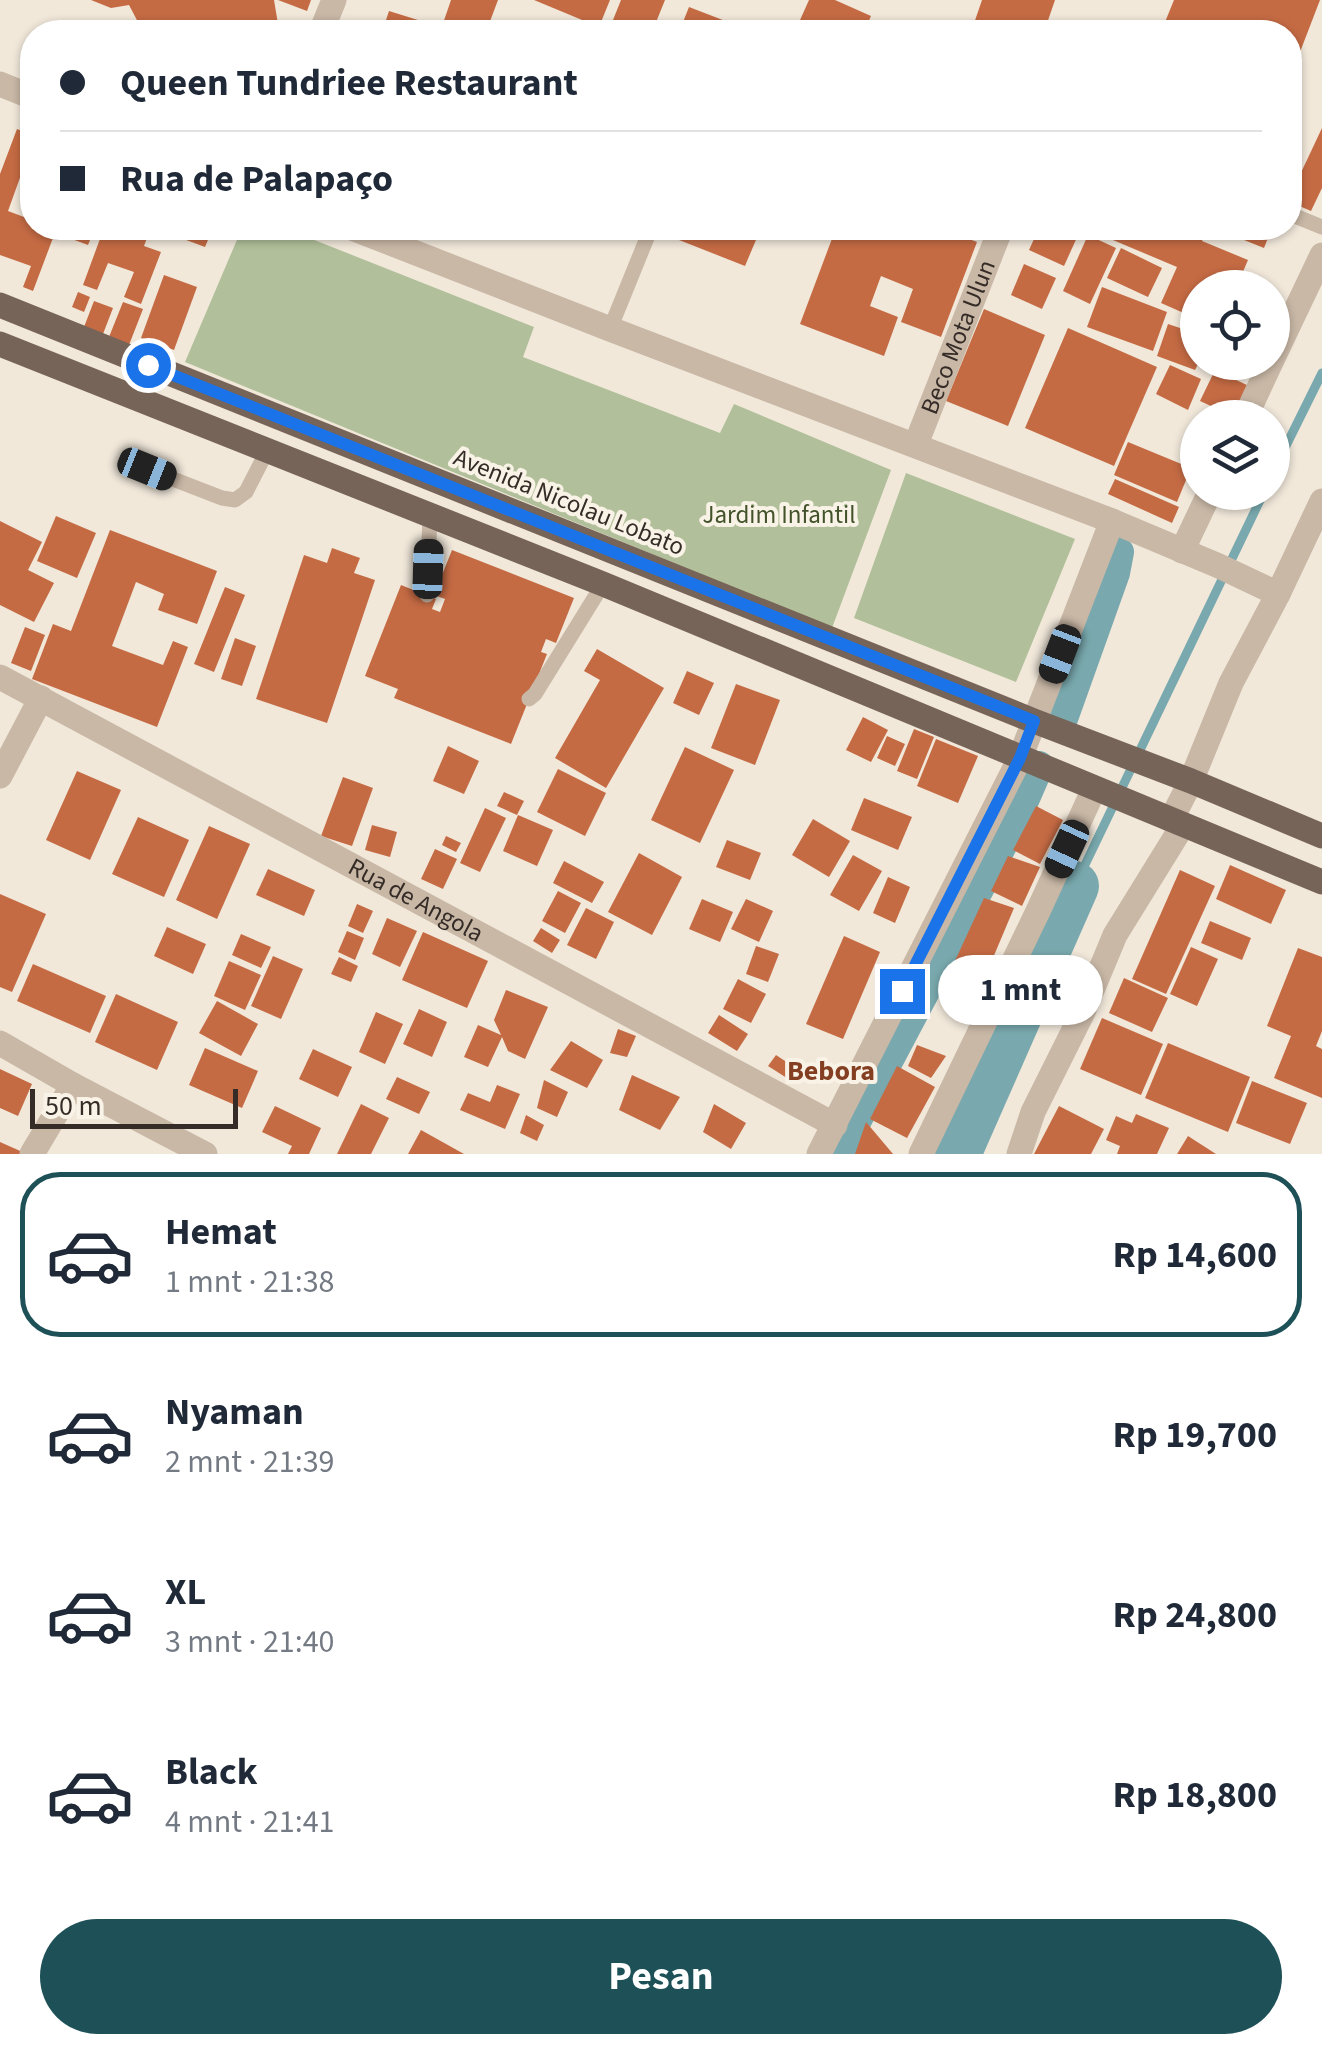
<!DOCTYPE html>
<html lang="id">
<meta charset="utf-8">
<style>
body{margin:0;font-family:"Source Sans 3",sans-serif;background:#f2f2f3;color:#1f2937;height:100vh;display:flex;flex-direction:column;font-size:38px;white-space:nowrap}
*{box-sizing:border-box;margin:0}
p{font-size:32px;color:#747a83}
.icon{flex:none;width:55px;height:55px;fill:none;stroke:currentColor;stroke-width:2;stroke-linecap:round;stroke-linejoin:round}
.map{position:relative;height:1154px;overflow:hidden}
.sheet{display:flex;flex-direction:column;background:#fff;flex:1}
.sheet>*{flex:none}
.hud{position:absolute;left:20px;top:20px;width:1282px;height:220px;border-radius:40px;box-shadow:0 2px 8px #0004;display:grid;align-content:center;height:220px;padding:0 40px;background:#fff}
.buttons{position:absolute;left:1180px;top:270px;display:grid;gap:20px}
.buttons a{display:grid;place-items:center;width:110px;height:110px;border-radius:50%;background:#fff;box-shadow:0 2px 8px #0004;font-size:50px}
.scale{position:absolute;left:30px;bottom:25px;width:208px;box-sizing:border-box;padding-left:10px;border:5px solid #352c27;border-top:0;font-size:28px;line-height:35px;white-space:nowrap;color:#352c27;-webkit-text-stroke:8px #f9f2e6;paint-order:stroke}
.end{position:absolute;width:45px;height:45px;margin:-22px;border:12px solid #1a73e8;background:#fff;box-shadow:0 0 0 5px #fff}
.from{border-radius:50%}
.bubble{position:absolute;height:70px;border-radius:35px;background:#fff;box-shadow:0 2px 8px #0004;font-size:32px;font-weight:700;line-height:70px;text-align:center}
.car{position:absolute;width:30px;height:60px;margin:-30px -15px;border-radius:12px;box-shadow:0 0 8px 2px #0007;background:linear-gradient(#222 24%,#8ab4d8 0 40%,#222 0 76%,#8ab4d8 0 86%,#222 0)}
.hud b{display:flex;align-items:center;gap:35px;height:95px;font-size:38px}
.hud b+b{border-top:2px solid #e0e1e3}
.hud i{width:25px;height:25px;background:#1f2937}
ul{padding:18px 0 0;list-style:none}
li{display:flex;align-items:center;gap:30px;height:165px;margin:0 20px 15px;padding:0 20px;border:5px solid transparent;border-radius:40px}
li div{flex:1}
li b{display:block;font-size:38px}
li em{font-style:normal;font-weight:700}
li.on{border-color:#1d5057}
li>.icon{width:90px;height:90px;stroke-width:1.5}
.cta{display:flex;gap:20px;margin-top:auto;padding:20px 40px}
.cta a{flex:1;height:115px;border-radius:60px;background:#1d5057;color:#fff;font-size:40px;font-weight:700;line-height:115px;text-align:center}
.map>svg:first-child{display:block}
.green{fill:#b1c09a}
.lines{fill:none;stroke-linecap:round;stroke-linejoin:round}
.stream{stroke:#79a9ae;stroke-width:9}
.canal{stroke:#79a9ae;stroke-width:30}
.river{stroke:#79a9ae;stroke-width:50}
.building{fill:#c56b44}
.service{stroke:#c9b8a6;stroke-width:15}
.minor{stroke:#c9b8a6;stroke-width:25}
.tertiary{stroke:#c9b8a6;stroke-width:25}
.primary{stroke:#776458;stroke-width:25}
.route{stroke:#1a73e8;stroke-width:12}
.labels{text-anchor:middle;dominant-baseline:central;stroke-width:8;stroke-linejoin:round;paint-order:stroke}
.street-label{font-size:25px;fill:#352c27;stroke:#f9f2e6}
.park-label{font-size:25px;fill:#42532b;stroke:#f9f2e6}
.neighbourhood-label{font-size:28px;font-weight:bold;fill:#843e21;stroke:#f9f2e6}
</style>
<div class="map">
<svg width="1322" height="1154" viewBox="0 0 1322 1154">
<rect width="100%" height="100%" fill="#f1e8da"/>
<g class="green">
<polygon points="242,228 284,228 534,327 523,357 720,433 734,404 891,470 832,628 185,362"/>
<polygon points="906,473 1075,539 1016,682 854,618"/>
</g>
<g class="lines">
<g class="stream">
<polyline points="1272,474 1322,373"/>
<polyline points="946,1154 1264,492"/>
</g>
<g class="canal">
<polyline points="1060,727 1115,573 1119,552"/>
<polyline points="839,1154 1016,819 1039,766"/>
</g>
<polyline class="river" points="956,1154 1074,886"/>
</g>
<g class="building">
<polygon points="91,0 274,0 278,24 222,32 150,32 139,24 129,5 111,8"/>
<polygon points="278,0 311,0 307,11"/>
<polygon points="451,0 498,0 486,32 440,32"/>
<polygon points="534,0 610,0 599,27"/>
<polygon points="621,0 665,0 652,32 631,32 611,25"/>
<polygon points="809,0 835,0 871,16 864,32 803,32 796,29"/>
<polygon points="982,0 1055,0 1044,32 971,32"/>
<polygon points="1174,0 1320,0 1290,78 1290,32 1161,32"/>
<polygon points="689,7 741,27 739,32 679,32"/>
<polygon points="389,11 434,25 432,32 382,32"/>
<polygon points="888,20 917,32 883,32"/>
<polygon points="1322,128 1322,188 1311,211 1290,202 1290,196"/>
<polygon points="17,129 32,135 32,163 26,161 8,211 32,220 32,228 56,230 33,291 23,287 31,266 0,255 0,174"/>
<polygon points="63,228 95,228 88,245 61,235"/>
<polygon points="104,228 144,228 150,230 144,246 161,252 141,304 124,297 134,272 108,263 97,290 83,285"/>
<polygon points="154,228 213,228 205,247"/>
<polygon points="678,228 761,228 745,266 674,238"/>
<polygon points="836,228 940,228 977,242 941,337 901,322 913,289 881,276 870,306 898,317 884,356 800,324"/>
<polygon points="1039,228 1067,228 1079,233 1064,266 1029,250"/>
<polygon points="1104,228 1192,228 1206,233 1202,241 1248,260 1236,288 1223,288 1210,282 1208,288 1198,288 1198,312 1195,318 1161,303 1177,267 1101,235"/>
<polygon points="1214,228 1272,228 1264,248"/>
<polygon points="1088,235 1116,248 1090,304 1063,291"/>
<polygon points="1121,248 1162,268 1148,297 1107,278"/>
<polygon points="1024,264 1056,278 1042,309 1011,295"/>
<polygon points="164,275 197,287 174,350 141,338"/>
<polygon points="1102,287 1167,312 1153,351 1087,327"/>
<polygon points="78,292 90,297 84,312 72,307"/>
<polygon points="94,301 113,308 103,334 84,327"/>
<polygon points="123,302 143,309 129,345 109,337"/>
<polygon points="984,309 1045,335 1008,426 946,401"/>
<polygon points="1168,324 1198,334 1198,364 1195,370 1157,356"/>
<polygon points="1068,328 1157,367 1114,466 1025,428"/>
<polygon points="1170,365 1201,379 1188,410 1156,394"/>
<polygon points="1215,370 1249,386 1235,417 1200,401"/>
<polygon points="1128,442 1191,468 1177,502 1114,475"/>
<polygon points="1115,479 1179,507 1172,523 1108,494"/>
<polygon points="56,516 96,533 77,578 37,561"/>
<polygon points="0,521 42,542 28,570 54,583 34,622 0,605"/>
<polygon points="110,530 217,571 197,624 158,610 164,594 136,582 112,646 163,665 173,641 188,647 157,727 32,679 53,624 71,631"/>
<polygon points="332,548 360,558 354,573 375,580 327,723 256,699 304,555 327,563"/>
<polygon points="452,550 574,598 556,643 546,639 541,652 547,654 511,744 394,698 398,689 365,676 401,585 436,599 432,609 440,612 445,599 434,595"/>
<polygon points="225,587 245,595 214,672 194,664"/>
<polygon points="25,627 45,635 31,671 11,663"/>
<polygon points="235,638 256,646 242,686 221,679"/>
<polygon points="597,649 664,688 606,788 555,758 600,680 584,671"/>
<polygon points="687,671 714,683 699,715 673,703"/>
<polygon points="736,684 780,700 755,765 711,748"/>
<polygon points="863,717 888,730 871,762 846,750"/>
<polygon points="914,729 934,737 917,779 897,771"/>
<polygon points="887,736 905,744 895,766 877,758"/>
<polygon points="936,739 978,756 958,803 917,786"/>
<polygon points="448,746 479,761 464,794 433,781"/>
<polygon points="685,747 734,770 700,843 651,820"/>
<polygon points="558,769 606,793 585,836 537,812"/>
<polygon points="77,771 121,790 90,860 46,840"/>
<polygon points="343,777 373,788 352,846 321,836"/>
<polygon points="504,792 524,801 517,815 497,806"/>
<polygon points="864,798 912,817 898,850 851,830"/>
<polygon points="1036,806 1063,820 1040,864 1013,850"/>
<polygon points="485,808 506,818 480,872 460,863"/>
<polygon points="518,815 553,830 537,866 503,851"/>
<polygon points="138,817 189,840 164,897 112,874"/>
<polygon points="813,819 850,841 829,877 792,855"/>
<polygon points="372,825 397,832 390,857 365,850"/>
<polygon points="209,826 250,844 217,919 176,900"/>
<polygon points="446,836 461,843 456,852 442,845"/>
<polygon points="727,840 761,853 750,880 716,867"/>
<polygon points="435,849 457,859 443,889 421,879"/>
<polygon points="639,853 682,877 652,935 608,912"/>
<polygon points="853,855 882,871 859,911 830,895"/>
<polygon points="1008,856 1040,867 1022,906 991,891"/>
<polygon points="564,861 604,882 592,903 553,883"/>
<polygon points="1230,865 1286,890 1271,924 1216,899"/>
<polygon points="268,869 315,890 304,916 256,895"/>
<polygon points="1180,870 1215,886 1166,994 1132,979"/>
<polygon points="888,877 910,887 895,923 873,913"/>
<polygon points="558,891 581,903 565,933 542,921"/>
<polygon points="0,894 46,914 12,992 0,987"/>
<polygon points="984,898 1014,908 974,1003 942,989"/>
<polygon points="702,899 733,912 720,942 689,929"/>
<polygon points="746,899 773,911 759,942 731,929"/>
<polygon points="357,904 373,911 363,933 348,926"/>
<polygon points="586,908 614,922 596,959 567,945"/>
<polygon points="387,918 417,931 400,967 372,954"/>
<polygon points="1210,921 1251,938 1242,960 1201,943"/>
<polygon points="167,927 206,944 193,974 154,956"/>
<polygon points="541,928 560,940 552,953 533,941"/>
<polygon points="347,931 364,938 355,960 338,952"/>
<polygon points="423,932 488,961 467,1008 402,980"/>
<polygon points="241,934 271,947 261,968 232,955"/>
<polygon points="844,936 880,952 843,1039 806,1024"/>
<polygon points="756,946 779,954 768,982 746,974"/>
<polygon points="1191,947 1218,959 1197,1006 1170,994"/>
<polygon points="1298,948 1322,957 1322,1031 1316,1046 1322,1049 1322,1098 1274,1078 1291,1036 1267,1026"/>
<polygon points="273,956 303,969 281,1019 251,1006"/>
<polygon points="339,957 358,966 351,982 331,974"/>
<polygon points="229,961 261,975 245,1010 214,996"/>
<polygon points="33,964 106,996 90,1033 17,1001"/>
<polygon points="1124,978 1168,998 1152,1032 1109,1013"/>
<polygon points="738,979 766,994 751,1023 723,1009"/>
<polygon points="506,990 548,1007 525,1059 508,1051 502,1037 488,1067 464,1057 478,1025 501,1035 494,1020"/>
<polygon points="116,994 178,1022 157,1070 95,1042"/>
<polygon points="217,1001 258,1024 241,1056 199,1033"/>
<polygon points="419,1009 447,1022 432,1057 403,1044"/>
<polygon points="376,1012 403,1024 385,1064 359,1052"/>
<polygon points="719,1015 748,1034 737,1051 708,1033"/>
<polygon points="1102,1018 1163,1044 1141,1095 1080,1069"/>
<polygon points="618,1029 636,1036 627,1057 610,1053"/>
<polygon points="571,1041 603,1060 587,1088 550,1070"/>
<polygon points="1168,1043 1250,1077 1228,1132 1145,1098"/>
<polygon points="917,1045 946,1056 931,1078 908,1066"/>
<polygon points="205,1048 258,1071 242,1108 189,1085"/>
<polygon points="313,1049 352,1067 338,1097 299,1079"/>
<polygon points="776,1055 797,1069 790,1080 768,1066"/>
<polygon points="897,1066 935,1087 907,1138 870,1119"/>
<polygon points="0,1069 32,1084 18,1116 0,1108"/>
<polygon points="632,1075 680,1097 660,1130 619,1110"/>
<polygon points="397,1077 430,1092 419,1114 386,1099"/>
<polygon points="544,1080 568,1092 557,1117 537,1108"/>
<polygon points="1252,1081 1307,1103 1290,1144 1236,1123"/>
<polygon points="497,1085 520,1094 505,1129 460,1110 468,1093 490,1102"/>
<polygon points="361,1104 389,1118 371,1154 337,1154"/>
<polygon points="714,1104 746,1123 731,1149 703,1132"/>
<polygon points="275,1106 321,1128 309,1154 288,1154 292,1146 262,1132"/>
<polygon points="1059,1106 1104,1129 1091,1154 1034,1154"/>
<polygon points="1136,1114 1169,1128 1157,1154 1117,1154 1120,1146 1106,1140 1116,1116 1132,1123"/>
<polygon points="526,1115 544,1125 537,1141 520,1133"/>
<polygon points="866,1122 893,1154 855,1154"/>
<polygon points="421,1130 464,1154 408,1154"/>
<polygon points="1188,1136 1216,1154 1177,1154"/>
<polygon points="0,1142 27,1154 0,1154"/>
</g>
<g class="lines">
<g class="service">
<polyline points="1290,214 1322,227"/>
<polyline points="610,329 651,228"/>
<polyline points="147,469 222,498 235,500 246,492 267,451"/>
<polyline points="427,595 430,515"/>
<polyline points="529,699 535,694 603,584"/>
</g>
<g class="minor">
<polyline points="321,32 334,0"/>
<path id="s1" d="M916,444L1001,228"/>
<polyline points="0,776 41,698"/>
<polyline points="0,1043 73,1085 205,1154"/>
<polyline points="32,1154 73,1085"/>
<polyline points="921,1154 1039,909 1094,789"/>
<polyline points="1019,1154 1033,1112 1083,1012 1115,935 1183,825"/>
</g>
<g class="tertiary">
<polyline points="0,84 32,97"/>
<polyline points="352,228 610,329 1112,521 1219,566 1278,594"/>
<polyline points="1272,360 1322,255"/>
<polyline points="1245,418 1271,362"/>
<polyline points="1182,551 1210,492"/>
<path id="s2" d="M0,677L835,1125"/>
<polyline points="1171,820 1191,781 1231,683 1278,594 1322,501"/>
<polyline points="819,1154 1020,758 1112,521"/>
</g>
<g class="primary">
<polyline points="0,305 1034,721 1191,781 1322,836"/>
<polyline points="0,344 603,584 1322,882"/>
</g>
</g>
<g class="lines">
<polyline class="route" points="148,365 1034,721 1020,758 902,991"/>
</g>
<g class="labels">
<g class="street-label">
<text stroke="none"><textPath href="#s1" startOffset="115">Beco Mota Ulun</textPath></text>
<text transform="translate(569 502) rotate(22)">Avenida Nicolau Lobato</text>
<text stroke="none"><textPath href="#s2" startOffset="472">Rua de Angola</textPath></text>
</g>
<g class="park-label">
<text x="779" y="515">Jardim Infantil</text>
</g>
<g class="neighbourhood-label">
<text x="831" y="1071">Bebora</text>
</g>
</g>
</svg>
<div class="buttons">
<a><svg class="icon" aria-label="locate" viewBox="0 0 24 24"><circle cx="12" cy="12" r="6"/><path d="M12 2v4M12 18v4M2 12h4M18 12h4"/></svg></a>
<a><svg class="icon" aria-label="layers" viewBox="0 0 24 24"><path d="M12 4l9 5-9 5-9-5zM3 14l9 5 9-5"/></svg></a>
</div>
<div class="scale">50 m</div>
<i class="end from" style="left:148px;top:365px"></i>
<i class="end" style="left:902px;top:991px"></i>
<div class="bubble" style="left:938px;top:955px;width:165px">1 mnt</div>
<i class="car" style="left:147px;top:469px;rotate:112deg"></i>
<i class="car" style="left:428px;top:569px;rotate:2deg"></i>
<i class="car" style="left:1060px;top:654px;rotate:201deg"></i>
<i class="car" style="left:1067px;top:849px;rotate:205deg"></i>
<div class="hud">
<b><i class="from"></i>Queen Tundriee Restaurant</b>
<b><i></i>Rua de Palapaço</b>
</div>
</div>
<section class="sheet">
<ul>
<li class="on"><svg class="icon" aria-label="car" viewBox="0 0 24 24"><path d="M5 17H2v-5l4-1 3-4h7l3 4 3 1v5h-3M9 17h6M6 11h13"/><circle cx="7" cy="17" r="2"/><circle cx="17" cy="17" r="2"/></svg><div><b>Hemat</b><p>1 mnt · 21:38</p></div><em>Rp 14,600</em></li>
<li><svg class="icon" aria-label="car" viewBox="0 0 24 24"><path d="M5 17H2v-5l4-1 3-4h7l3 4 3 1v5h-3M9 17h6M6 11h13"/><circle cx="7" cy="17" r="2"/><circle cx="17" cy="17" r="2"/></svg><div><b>Nyaman</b><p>2 mnt · 21:39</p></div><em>Rp 19,700</em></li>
<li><svg class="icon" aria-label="car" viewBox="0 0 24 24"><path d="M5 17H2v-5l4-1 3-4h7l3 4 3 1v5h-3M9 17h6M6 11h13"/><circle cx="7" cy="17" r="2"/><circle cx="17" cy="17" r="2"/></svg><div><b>XL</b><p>3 mnt · 21:40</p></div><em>Rp 24,800</em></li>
<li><svg class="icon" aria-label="car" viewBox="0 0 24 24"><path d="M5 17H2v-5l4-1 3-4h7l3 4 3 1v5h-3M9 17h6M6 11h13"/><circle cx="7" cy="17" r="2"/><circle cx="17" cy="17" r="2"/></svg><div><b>Black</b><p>4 mnt · 21:41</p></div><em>Rp 18,800</em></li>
</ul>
<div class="cta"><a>Pesan</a></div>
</section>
